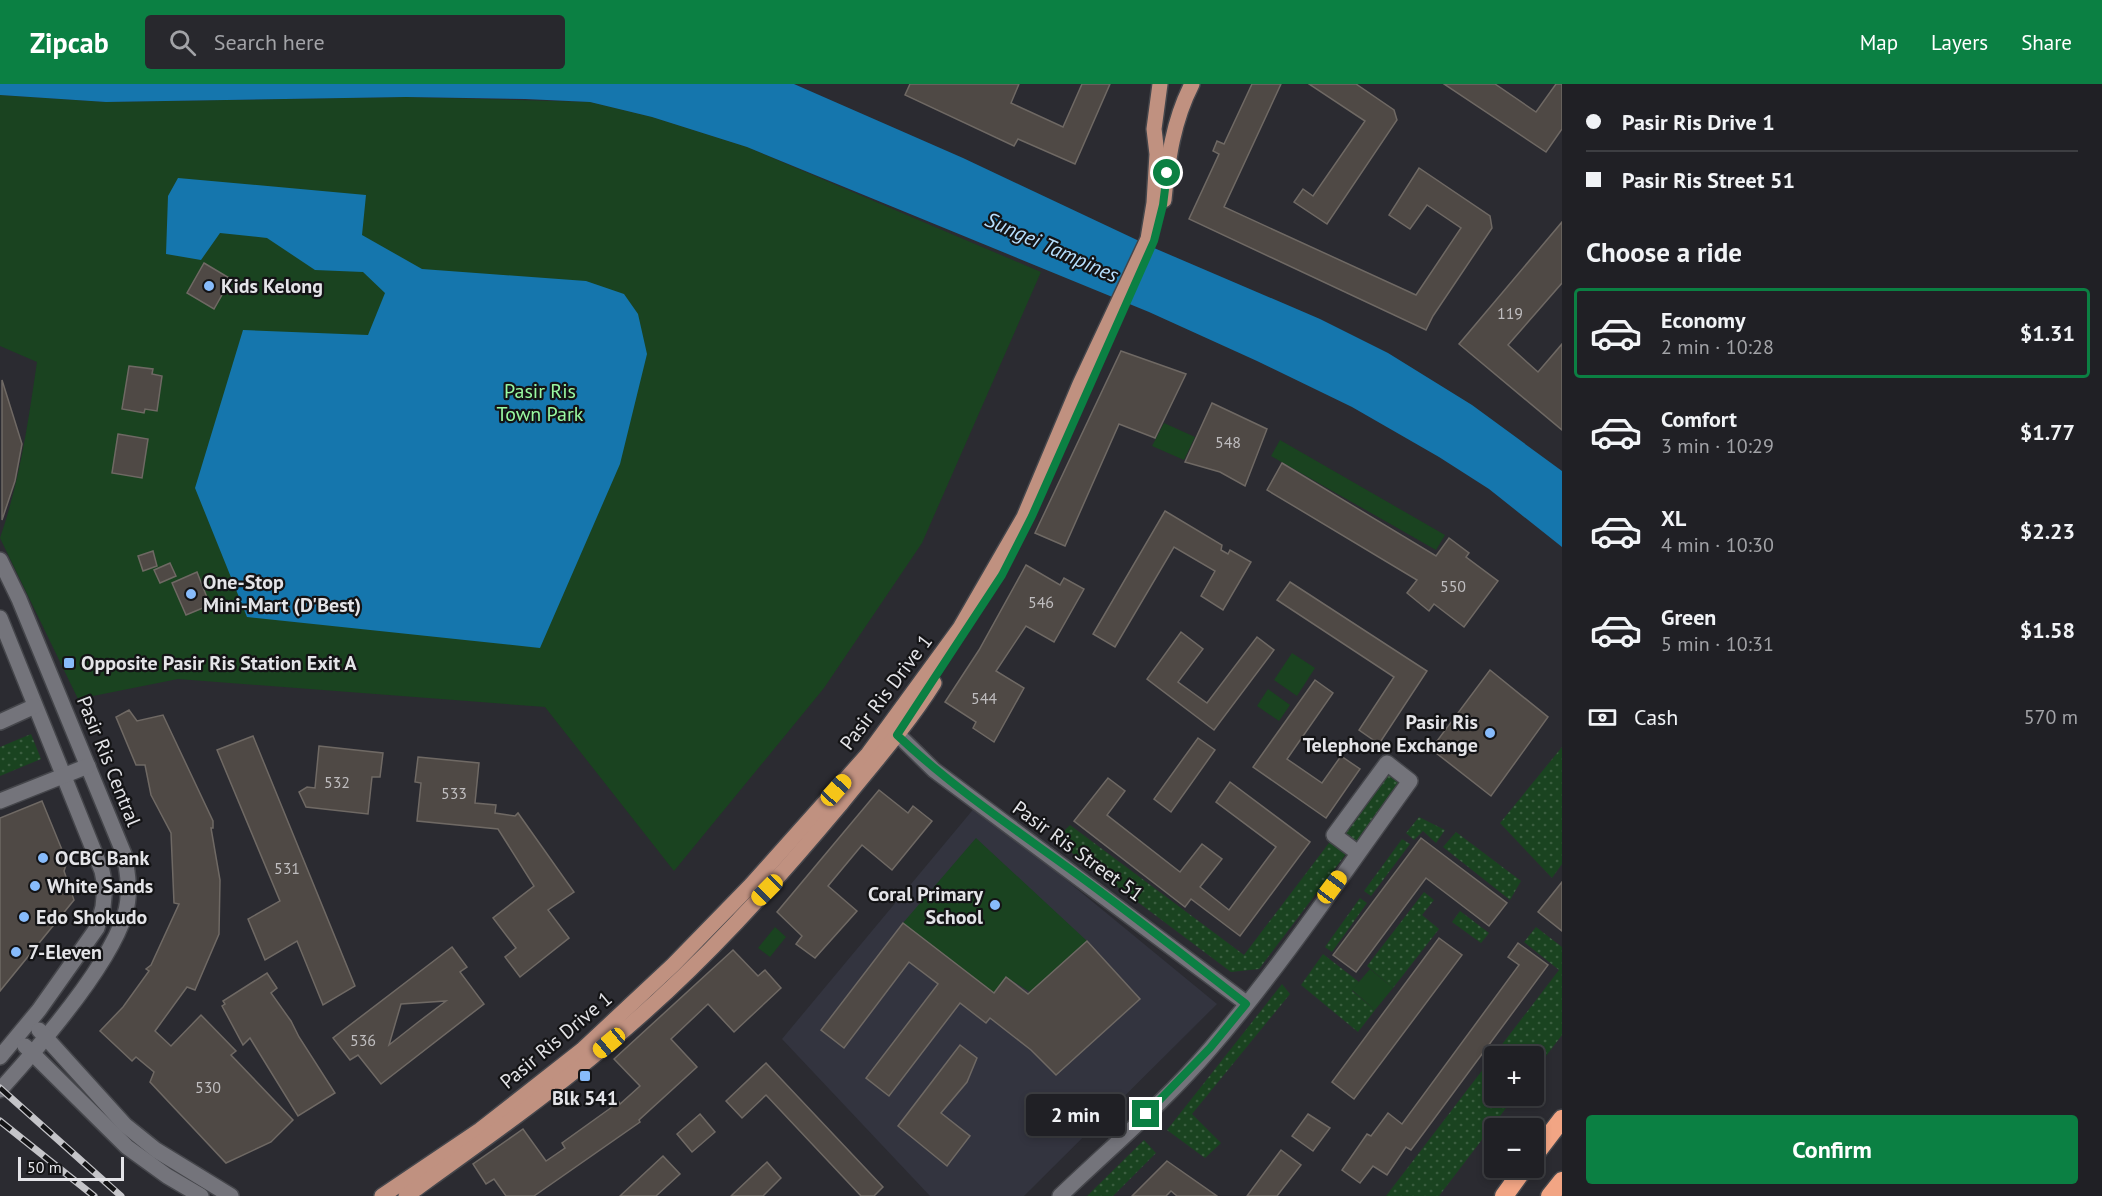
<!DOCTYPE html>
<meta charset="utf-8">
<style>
body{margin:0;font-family:"PT Sans",sans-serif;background:#28282d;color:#f1f3f6;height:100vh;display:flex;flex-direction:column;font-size:22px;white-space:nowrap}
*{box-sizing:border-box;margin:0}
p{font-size:20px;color:#a2a3a7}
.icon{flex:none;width:33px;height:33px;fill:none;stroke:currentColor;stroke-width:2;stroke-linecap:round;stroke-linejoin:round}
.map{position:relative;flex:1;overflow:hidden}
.panel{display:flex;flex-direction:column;background:#202025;width:540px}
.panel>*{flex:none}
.top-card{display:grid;align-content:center;height:132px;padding:0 24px;background:#202025}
.buttons{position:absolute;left:1484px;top:962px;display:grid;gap:12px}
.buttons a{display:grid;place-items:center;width:60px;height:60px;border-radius:6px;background:#202025;box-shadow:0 3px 9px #0003,0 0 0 2px #3d3e42;font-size:30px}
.scale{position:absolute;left:18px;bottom:15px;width:106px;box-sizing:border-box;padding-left:6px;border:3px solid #e4e4e8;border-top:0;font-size:16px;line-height:21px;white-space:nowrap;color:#e4e4e8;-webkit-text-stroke:4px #141416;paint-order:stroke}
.end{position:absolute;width:27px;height:27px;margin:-14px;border:8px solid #0b8043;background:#fff;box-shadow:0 0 0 3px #fff}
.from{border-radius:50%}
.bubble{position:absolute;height:42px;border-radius:6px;background:#202025;box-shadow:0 3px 9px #0003,0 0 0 2px #3d3e42;font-size:20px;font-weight:700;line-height:42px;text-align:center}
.car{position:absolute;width:18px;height:36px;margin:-18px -9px;border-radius:8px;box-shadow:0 0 4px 2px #0007;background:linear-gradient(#f5c518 24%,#345 0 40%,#f5c518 0 76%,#345 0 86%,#f5c518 0)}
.top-card b{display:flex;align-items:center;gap:21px;height:57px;font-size:22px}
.top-card b+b{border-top:2px solid #3d3e42}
.top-card i{width:15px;height:15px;background:#f1f3f6}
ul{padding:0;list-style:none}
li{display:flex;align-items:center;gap:18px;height:90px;margin:0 12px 9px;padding:0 12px;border:3px solid transparent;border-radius:6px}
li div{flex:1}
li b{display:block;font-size:22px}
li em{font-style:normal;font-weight:700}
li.on{border-color:#0b8043}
li>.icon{width:54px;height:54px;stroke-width:1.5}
h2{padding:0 24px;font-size:27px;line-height:72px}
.pay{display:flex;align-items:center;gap:15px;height:66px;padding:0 24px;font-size:22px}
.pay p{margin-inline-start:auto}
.action{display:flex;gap:12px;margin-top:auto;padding:12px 24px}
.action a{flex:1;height:69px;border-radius:6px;background:#0b8043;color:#fff;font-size:24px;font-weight:700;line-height:69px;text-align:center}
header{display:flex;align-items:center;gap:36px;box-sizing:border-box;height:84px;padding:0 30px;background:#0b8043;color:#fff}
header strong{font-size:28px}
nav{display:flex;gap:33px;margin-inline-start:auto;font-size:21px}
.search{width:420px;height:54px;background:#28282d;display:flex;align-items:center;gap:15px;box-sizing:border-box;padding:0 21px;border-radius:6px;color:#a2a3a7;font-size:22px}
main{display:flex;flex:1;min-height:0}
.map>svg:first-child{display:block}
.built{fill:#33343f}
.grass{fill:url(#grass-dots)}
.park{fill:#1a4320}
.water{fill:#1576ad}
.building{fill:#4f4945;stroke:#6f6964;stroke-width:1.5;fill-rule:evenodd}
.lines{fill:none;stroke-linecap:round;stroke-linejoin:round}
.minor-casing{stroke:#45464b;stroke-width:18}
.primary-casing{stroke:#45464b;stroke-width:18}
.motorway-casing{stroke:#45464b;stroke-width:21}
.minor{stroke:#74747b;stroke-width:15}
.primary{stroke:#c09180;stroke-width:15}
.motorway{stroke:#f2a584;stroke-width:18}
.rail-casing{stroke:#c4c4c8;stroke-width:7}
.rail{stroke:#141416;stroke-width:4.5;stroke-dasharray:14;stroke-linecap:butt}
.route{stroke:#0b8043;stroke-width:8}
.poi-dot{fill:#87bbfb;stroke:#141416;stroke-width:2}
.labels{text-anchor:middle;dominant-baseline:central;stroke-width:4.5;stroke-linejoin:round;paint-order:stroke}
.number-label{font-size:16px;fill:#bfbdbf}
.poi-label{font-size:20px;font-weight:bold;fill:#e4e4e8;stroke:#141416;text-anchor:start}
.park-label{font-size:20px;fill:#99f9a2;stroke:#141416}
.street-label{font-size:20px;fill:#e4e4e8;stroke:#141416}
.water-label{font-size:21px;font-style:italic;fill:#b7dffe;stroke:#141416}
</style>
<header>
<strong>Zipcab</strong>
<div class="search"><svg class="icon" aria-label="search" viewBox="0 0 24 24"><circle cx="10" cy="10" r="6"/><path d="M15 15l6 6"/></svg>Search here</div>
<nav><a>Map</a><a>Layers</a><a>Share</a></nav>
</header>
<main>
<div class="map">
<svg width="1562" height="1112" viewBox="0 0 1562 1112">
<defs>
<pattern id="grass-dots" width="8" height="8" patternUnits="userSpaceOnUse" patternTransform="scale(1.5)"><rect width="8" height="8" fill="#1a4320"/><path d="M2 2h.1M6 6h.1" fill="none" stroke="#3b5e40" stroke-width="1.8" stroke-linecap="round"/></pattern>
</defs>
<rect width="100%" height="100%" fill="#2b2b31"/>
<polygon class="built" points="976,722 1217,920 1024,1112 930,1112 782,955"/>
<g class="grass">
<polygon points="31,650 41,675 0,692 0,663"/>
<polygon points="1562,663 1562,780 1552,794 1500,739"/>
<polygon points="1387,679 1410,697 1358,769 1334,751"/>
<polygon points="1419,733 1445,746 1436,759 1423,747 1414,756 1406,749"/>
<polygon points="1070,741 1244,871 1332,755 1346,770 1259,885 1231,888 1055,756"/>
<polygon points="1456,748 1521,797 1510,816 1443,763"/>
<polygon points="1402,755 1410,760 1371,812 1364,807"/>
<polygon points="1424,808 1434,816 1422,831 1439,845 1393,904 1367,882"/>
<polygon points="1360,814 1367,819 1332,868 1325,863"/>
<polygon points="1460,827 1489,849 1481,859 1452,838"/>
<polygon points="1536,843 1562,863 1562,951 1533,989 1533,972 1494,972 1494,1011 1516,1011 1439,1112 1386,1112 1559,886 1524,858"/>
<polygon points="1323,870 1359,898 1352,907 1375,926 1358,948 1301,901"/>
<polygon points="1282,900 1290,910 1192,1030 1221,1059 1205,1074 1167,1046"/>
<polygon points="1144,1056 1156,1069 1113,1112 1087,1112"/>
</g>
<g class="park">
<path d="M0,11L106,18L406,13L590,18L652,33L747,63L1041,188L922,459L824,604L674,787L545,623L178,595L78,615L0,454C20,396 28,339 37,278L0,262Z"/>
<polygon points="1164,339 1195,353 1184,376 1152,362"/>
<polygon points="1280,356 1445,451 1436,466 1271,372"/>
<polygon points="1292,569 1315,584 1297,612 1274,596"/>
<polygon points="1268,605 1290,621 1279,637 1257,622"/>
<polygon points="976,754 1087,857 1030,908 1006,893 994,909 903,839"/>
<polygon points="775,843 786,853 770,873 758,864"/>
<polygon points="1370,885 1393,904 1375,926 1352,906"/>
</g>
<g class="water">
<polygon points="0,0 794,0 963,74 1154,164 1320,235 1388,269 1472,321 1562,387 1562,463 1489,405 1439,373 1352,323 1257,277 1149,228 747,63 652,33 590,18 525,15 406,13 106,18 0,11"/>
<polygon points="178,94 366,111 362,151 422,185 586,197 624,210 638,230 647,270 620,380 540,564 247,533 195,404 243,246 368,251 385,209 363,188 315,186 267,154 220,149 201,176 166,170 168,112"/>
</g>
<g class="building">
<polygon points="910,0 1019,0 1011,19 1063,43 1082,0 1110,0 1075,80 1018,55 1014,62 905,11"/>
<polygon points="1252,0 1281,0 1224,123 1416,211 1461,144 1427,121 1410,145 1389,131 1419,84 1490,132 1492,144 1433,232 1426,246 1189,135 1219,70 1213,67 1217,57 1224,60"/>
<polygon points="1309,0 1356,0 1394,26 1397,36 1327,140 1294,118 1303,105 1313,112 1365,37"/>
<polygon points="1444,0 1495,0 1536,28 1556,0 1562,0 1562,45 1546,68"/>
<polygon points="1562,138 1562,199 1508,261 1538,288 1562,260 1562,346 1459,260"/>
<polygon points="204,179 231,195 214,225 187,209"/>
<polygon points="1121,267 1186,290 1155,354 1119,340 1065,462 1035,449"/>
<polygon points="129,282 153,285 152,290 162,292 157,327 145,325 144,329 122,325"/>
<polygon points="2,296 22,360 15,397 2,436"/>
<polygon points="1212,319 1267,345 1245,402 1220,388 1185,378"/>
<polygon points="118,350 148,355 142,394 112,389"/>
<polygon points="1282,379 1436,472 1449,454 1469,469 1466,473 1498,497 1464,543 1434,520 1429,527 1407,509 1417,496 1267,406"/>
<polygon points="1165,427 1222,461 1221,466 1228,470 1230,466 1251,478 1223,526 1201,512 1215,487 1174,463 1115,563 1093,550"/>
<polygon points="153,467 157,482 143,487 138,472"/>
<polygon points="170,479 176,492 160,499 154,486"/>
<polygon points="1026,481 1060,501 1064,494 1084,505 1054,558 1026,542 996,587 1024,604 994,658 973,644 976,638 945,618 979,566"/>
<polygon points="197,488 210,521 186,531 172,499"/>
<polygon points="1290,498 1427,587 1379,660 1359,646 1394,593 1277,516"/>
<polygon points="1181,548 1203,565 1178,598 1207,619 1257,553 1274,566 1214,646 1147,595"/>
<polygon points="1490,586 1548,633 1491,712 1431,665"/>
<polygon points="1315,596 1333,609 1287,675 1322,699 1341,672 1360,685 1326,734 1253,683"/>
<polygon points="129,626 137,637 163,631 213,737 213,744 211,744 220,796 219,850 195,906 187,903 155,947 171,962 201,931 236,967 231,971 293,1036 271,1058 226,1079 150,998 154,988 136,973 132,977 100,947 123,923 149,887 146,885 151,881 179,820 174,819 171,749 151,711 145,681 136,681 116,633"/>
<polygon points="253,652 355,902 323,921 297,857 265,876 248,835 280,817 217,666"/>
<polygon points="1198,654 1215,666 1171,728 1154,715"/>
<polygon points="319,662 383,669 380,693 372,693 368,730 306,723 299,708 307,703 315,704"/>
<polygon points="418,673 479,679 475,719 496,721 495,729 515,732 518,729 574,808 548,826 569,854 520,893 505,873 516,864 493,834 534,802 498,745 417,737 421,699 415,698"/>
<polygon points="1108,694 1125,707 1107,731 1180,788 1202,760 1222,775 1200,803 1229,826 1276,763 1216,718 1230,698 1310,758 1240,852 1191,815 1185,823 1074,737"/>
<polygon points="879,706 908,729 913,722 932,737 892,786 862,761 828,802 857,827 815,874 796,860 802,852 777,828"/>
<polygon points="42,717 67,778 64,787 74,816 0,907 0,734"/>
<polygon points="1421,754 1507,819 1489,842 1426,794 1356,888 1333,871"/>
<polygon points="1562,798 1562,847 1538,828"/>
<polygon points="903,839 994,909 1006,893 1028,910 1087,857 1140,915 1056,991 1031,966 990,934 986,939 960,919 889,1012 866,994 938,900 909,878 844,964 821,946"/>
<polygon points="1439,854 1462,871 1354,1015 1332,998"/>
<polygon points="1518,859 1548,881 1411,1066 1406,1063 1387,1091 1373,1082 1360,1099 1342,1086 1367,1050 1371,1052 1388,1029 1402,1040 1519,881 1508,873"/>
<path d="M452,863L467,883L460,888L484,920L381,1000L358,971L350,976L333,954ZM446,917L417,939L389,961L401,920Z"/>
<polygon points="733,866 758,892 765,886 781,904 734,948 708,920 671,955 697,983 639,1036 640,1038 534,1112 506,1112 494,1095 486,1100 473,1080 523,1045 546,1077 565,1064 562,1059 619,1018 620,1020 640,1002 614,975"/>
<polygon points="267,889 277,904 271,909 291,937 299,953 335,1009 298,1032 250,954 243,961 222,922 225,920 223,917"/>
<polygon points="960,961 977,974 967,998 941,1029 970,1052 947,1082 898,1042"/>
<polygon points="766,979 883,1103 874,1112 861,1112 766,1011 742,1034 726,1017"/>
<polygon points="700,1030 715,1048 692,1068 677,1050"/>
<polygon points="1308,1030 1330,1044 1313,1067 1292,1052"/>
<polygon points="1281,1066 1301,1081 1277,1112 1247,1112"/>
<polygon points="663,1072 680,1090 656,1112 620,1112"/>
<polygon points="1167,1077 1217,1112 1177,1112 1171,1107 1166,1112 1132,1112"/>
<polygon points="767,1078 781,1094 763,1112 731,1112"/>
</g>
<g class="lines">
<defs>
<g id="minor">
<path d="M0,476L19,515L124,770C128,790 131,810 125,830C109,883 38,964 0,1006"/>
<polyline points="0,534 102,787 105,802 103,823 97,844 39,926 0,973"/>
<polyline points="0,638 35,622"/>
<polyline points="890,643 934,686 1246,919"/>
<polyline points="0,717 88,682"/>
<polyline points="39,946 125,1041 156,1066 231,1112"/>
<polyline points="25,962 127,1063 167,1092 201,1112"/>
<path d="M1060,1112C1110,1064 1165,1018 1210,965C1282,881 1345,787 1410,697L1387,679L1334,751L1358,769"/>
</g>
<g id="primary">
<path d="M1164,116C1168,75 1173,37 1192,0"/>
<polyline points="382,1112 480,1046 582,966 673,881 751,801 868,670 960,544 1024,433 1080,300 1148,155 1154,119 1157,70 1154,45 1160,0"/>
<path d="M406,1112C480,1059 555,1006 623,947C703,879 773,801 840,721C872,681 907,642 934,599"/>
</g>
<g id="motorway">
<polyline points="1533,1073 1562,1035"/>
<polyline points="1504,1112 1525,1083"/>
<polyline points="1550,1112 1562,1097"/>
</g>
</defs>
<use href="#minor" class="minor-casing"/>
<use href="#primary" class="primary-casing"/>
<use href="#motorway" class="motorway-casing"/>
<use href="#minor" class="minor"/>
<use href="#primary" class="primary"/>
<use href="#motorway" class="motorway"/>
<defs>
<g id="rail">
<polyline points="0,1004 121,1112"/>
<polyline points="0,1037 94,1112"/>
</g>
</defs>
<use href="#rail" class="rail-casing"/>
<use href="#rail" class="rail"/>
</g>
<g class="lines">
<path class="route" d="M1146,1030L1210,964L1246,920C1187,874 1128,827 1067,783C1009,741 950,701 897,651L1002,491L1032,432L1154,157L1163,121L1167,89"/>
</g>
<g class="poi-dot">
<circle cx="209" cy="202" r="6"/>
<circle cx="191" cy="510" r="6"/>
<rect x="63" y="573" width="12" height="12" rx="3"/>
<circle cx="1490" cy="649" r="6"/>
<circle cx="43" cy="774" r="6"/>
<circle cx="35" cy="802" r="6"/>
<circle cx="995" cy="821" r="6"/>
<circle cx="24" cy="833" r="6"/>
<circle cx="16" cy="868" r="6"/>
<rect x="579" y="986" width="12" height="12" rx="3"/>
</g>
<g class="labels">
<g class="number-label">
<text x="1510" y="229">119</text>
<text x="1228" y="358">548</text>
<text x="1453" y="502">550</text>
<text x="1041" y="518">546</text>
<text x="984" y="614">544</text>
<text x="337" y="698">532</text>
<text x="454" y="709">533</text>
<text x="287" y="784">531</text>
<text x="363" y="956">536</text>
<text x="208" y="1003">530</text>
</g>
<g class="poi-label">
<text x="221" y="202">Kids Kelong</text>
<text x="203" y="498">One-Stop<tspan x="203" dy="23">Mini-Mart (D'Best)</tspan></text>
<text x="81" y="579">Opposite Pasir Ris Station Exit A</text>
<text x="1478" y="638" text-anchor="end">Pasir Ris<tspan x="1478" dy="23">Telephone Exchange</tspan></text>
<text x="55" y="774">OCBC Bank</text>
<text x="47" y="802">White Sands</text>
<text x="983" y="810" text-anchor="end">Coral Primary<tspan x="983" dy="23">School</tspan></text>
<text x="36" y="833">Edo Shokudo</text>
<text x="28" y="868">7-Eleven</text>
<text x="585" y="1014" text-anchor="middle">Blk 541</text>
</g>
<g class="park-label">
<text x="540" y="307">Pasir Ris<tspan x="540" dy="23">Town Park</tspan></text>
</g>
<g class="street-label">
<text transform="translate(886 608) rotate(-53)">Pasir Ris Drive 1</text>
<text transform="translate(109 677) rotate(68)">Pasir Ris Central</text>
<text transform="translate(1078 767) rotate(36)">Pasir Ris Street 51</text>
<text transform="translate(556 956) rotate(-40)">Pasir Ris Drive 1</text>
</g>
<g class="water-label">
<text transform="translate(1052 163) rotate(24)">Sungei Tampines</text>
</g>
</g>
</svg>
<div class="buttons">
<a>+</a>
<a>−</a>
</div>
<div class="scale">50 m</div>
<i class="end from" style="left:1167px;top:89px"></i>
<i class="end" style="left:1146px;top:1030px"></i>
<div class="bubble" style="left:1026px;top:1010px;width:99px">2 min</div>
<i class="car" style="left:836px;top:706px;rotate:42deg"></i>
<i class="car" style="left:1332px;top:803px;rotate:37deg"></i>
<i class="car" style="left:767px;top:806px;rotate:225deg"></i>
<i class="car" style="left:609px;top:959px;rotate:230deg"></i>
</div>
<section class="panel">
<div class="top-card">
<b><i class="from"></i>Pasir Ris Drive 1</b>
<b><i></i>Pasir Ris Street 51</b>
</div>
<h2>Choose a ride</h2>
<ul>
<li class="on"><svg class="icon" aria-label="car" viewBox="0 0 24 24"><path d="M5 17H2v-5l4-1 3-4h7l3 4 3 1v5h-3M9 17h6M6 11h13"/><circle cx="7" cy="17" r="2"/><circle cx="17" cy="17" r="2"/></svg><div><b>Economy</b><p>2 min · 10:28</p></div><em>$1.31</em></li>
<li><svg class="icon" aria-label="car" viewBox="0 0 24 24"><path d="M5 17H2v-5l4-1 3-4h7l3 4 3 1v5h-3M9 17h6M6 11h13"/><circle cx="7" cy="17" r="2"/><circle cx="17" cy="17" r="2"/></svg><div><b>Comfort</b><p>3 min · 10:29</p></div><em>$1.77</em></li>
<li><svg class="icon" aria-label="car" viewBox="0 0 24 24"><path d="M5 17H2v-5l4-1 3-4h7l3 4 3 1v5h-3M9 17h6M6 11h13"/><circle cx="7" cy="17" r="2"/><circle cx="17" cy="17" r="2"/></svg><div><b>XL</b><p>4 min · 10:30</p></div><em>$2.23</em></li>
<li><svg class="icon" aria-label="car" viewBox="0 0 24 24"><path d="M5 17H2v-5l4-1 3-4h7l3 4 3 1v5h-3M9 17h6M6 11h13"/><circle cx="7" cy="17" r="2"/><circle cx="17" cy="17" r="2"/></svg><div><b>Green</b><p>5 min · 10:31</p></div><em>$1.58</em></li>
</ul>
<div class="pay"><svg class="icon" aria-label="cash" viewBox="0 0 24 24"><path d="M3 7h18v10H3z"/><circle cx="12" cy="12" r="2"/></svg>Cash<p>570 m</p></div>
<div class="action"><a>Confirm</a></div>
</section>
</main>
